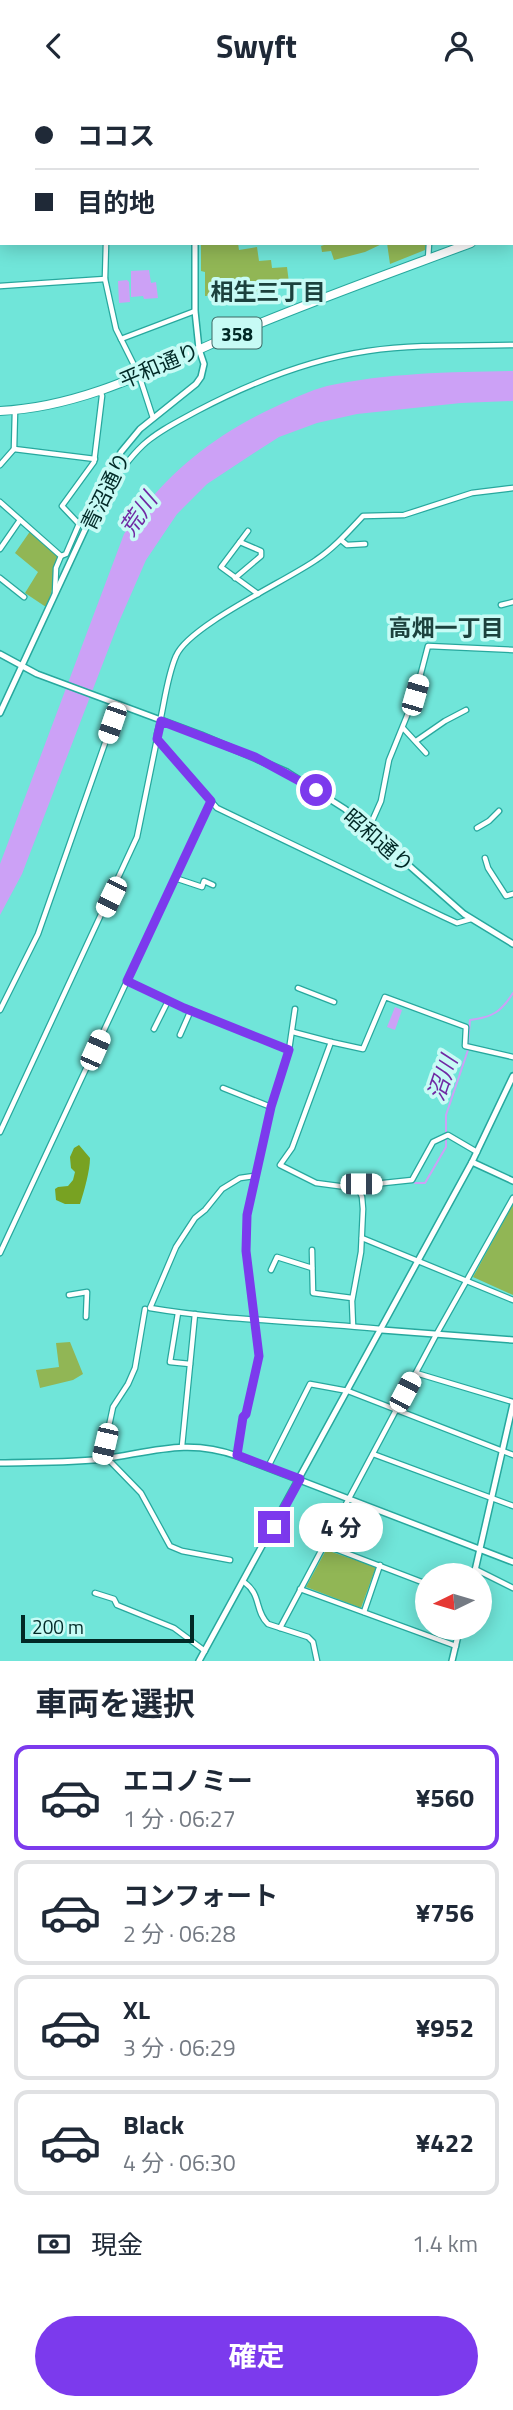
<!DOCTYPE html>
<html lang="ja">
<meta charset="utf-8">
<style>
body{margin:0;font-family:"Titillium Web","Noto Sans JP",sans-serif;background:#f6f6f7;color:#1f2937;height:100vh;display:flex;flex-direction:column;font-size:26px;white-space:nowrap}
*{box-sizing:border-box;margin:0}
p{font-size:23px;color:#747a83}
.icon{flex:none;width:38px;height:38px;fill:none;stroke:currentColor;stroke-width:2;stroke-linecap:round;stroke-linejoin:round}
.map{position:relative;height:1570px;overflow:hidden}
.details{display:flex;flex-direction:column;background:#fff;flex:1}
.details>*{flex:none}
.banner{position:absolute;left:0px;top:0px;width:514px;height:154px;box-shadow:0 4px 18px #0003;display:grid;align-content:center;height:154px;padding:0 35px;background:#fff}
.needle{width:46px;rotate:265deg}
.tools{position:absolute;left:415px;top:1472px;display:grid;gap:14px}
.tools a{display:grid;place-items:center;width:77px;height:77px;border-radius:50%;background:#fff;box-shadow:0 4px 18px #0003;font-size:35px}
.scale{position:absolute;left:21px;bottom:18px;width:173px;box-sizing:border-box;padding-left:7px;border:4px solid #012926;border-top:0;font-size:19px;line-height:24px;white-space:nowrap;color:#012926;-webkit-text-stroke:5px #c7fbf5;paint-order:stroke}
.end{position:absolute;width:32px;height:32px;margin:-16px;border:9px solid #7c3aed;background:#fff;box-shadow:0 0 0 4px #fff}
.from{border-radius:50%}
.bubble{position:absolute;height:49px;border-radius:24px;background:#fff;box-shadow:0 4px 18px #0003;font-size:23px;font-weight:700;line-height:49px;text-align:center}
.car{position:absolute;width:21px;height:42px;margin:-21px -10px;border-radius:9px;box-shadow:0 0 5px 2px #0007;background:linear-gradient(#fff 24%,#345 0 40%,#fff 0 76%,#345 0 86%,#fff 0)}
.banner b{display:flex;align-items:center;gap:24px;height:66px;font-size:26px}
.banner b+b{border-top:2px solid #e0e1e3}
.banner i{width:18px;height:18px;background:#1f2937}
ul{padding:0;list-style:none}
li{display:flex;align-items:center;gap:21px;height:105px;margin:0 14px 10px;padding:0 21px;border:4px solid #e0e1e3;border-radius:14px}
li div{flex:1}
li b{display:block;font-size:26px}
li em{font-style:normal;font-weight:700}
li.selected{border-color:#7c3aed}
li>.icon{width:63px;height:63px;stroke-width:1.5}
h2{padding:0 35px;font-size:32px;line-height:84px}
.pay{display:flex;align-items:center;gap:18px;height:77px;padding:0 35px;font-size:26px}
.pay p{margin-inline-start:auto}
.button{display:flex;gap:14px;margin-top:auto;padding:14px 35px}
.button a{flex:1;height:80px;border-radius:42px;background:#7c3aed;color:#fff;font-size:28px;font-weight:700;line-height:80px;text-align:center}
header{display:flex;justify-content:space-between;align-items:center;height:91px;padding:0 35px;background:#fff;font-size:32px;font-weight:700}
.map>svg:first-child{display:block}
.green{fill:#91b655}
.forest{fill:#78a222}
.water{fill:#cca1f6}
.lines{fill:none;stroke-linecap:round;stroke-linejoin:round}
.stream{stroke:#cca1f6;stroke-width:2}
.river{stroke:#cca1f6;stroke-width:10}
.minor-casing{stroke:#27a89e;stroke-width:7}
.tertiary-casing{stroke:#27a89e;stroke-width:8}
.trunk-casing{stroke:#27a89e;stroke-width:10}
.minor{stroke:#fff;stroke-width:4.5}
.tertiary{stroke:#fff;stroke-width:5}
.trunk{stroke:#fff;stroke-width:8}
.route{stroke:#7c3aed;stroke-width:9}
.labels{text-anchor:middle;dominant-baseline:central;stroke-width:7;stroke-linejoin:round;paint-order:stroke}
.shield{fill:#c7fbf5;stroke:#3c6864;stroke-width:2}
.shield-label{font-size:19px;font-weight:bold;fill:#012926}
.street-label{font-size:21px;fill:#012926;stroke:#c7fbf5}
.neighbourhood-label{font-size:23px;font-weight:bold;fill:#1c413d;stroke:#c7fbf5}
.water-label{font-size:23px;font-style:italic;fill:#7029a3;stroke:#c7fbf5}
</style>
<header><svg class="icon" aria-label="back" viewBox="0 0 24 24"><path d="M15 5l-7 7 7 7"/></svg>Swyft<svg class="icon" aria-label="person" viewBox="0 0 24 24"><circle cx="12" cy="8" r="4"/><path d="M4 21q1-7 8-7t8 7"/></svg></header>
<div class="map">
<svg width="513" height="1570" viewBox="0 0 513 1570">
<rect width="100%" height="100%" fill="#70e5d9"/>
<g class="green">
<polygon points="201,152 238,152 239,159 257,156 259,170 271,169 272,177 287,176 289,192 270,193 270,200 205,205 205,181 201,180"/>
<polygon points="330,152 384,152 365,161 334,169 331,160 322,161 321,155"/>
<polygon points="387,152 426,152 425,159 390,173"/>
<path d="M31,439L61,465C54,482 54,499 46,516L25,502L38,481L15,462Z"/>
<polygon points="513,1113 513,1204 473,1186"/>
<polygon points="70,1251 83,1283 73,1289 40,1297 36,1279 59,1276 56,1252"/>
<polygon points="326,1459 376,1476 361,1517 306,1496"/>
</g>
<path class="forest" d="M79,1054L90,1067C90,1080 84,1100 80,1113H65L56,1109L55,1098L58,1096L68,1095L73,1089L75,1081L71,1077L70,1066L74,1057Z"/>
<g class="water">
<polygon points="149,179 151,192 156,191 158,207 144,208 143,205 131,206 131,180"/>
<polygon points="127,189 129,191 130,211 119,212 118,190"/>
<path d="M513,280V310L461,312L357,323L317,332L279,346L254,362L207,393L177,423L146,469L118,533L22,783L0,824V773L124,443C165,383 212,345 277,315C294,307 309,300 327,295C387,282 452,281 513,280Z"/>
<polygon points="395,916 402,919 395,939 387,936"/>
</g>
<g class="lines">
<g class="stream">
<polyline points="432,0 432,2"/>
<path d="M468,953L470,929C493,926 501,921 513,902"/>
<polyline points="415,1092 425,1092 446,1056 446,1024 468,959"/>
</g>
<polyline class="river" points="0,46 1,33"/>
<defs>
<g id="minor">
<polyline points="0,60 2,61"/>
<polyline points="0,116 2,116"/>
<polyline points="106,152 105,188 116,238 139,284 153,327"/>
<polyline points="428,169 429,152"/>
<polyline points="0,195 105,188"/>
<polyline points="121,248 195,220"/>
<polyline points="14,358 95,368"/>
<polyline points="0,374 14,358 15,320"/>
<path d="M101,409C114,390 126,370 143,354C158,340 179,330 197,320C252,291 307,269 368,260C416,253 465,255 513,254"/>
<polyline points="0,411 61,465 56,477 55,502"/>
<polyline points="248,440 221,476 258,503"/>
<polyline points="341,449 347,454 365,453"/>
<polyline points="0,458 20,429"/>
<polyline points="61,465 66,463 79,433 62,415 94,371 102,305 100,299"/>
<polyline points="0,487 24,506"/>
<polyline points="235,487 261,465 261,460 240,451"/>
<polyline points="501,514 513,511"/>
<polyline points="403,637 426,662"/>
<polyline points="416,650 445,630 466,619"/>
<polyline points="369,737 381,710 389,669 415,605 428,555 513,559"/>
<polyline points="477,737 489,730 499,720"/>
<polyline points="485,767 488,777 506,805 513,803"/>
<polyline points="175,787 202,796 204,790 213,794"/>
<path d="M471,828L457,832L444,826L217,717L157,648V643C164,618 166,588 176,565C188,535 286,490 316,469C334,457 348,441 363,425L404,424L472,402L513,397"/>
<polyline points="127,890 184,917 289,959"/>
<polyline points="298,897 334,911"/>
<polyline points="0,919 38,843 118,615"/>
<polyline points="154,938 168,910"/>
<polyline points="293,941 331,951"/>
<polyline points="180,944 191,919"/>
<polyline points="223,997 271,1016"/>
<polyline points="0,1041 137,746 157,648"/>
<polyline points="477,1061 448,1044 433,1051 412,1089 346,1096 316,1092 280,1074 292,1057 331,951 363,958 385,906 466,936 465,955 513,966"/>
<path d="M254,1085L240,1087L222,1098L205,1119L195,1127L176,1156L150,1217C226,1230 304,1230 381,1238"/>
<polyline points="362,1147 513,1209"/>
<polyline points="312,1159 313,1202 352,1207"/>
<polyline points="0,1162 211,710"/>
<polyline points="271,1179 277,1166 312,1177"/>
<polyline points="69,1204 87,1201 86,1226"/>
<polyline points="178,1222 170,1271 190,1273"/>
<polyline points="353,1235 352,1210 361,1161 363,1118 362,1106 357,1094"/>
<polyline points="416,1282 513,1311"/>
<polyline points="182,1355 195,1223"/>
<polyline points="373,1363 513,1415"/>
<polyline points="237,1365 243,1326 246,1323 259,1265 246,1160 247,1124 271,1016 289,959 295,918"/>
<polyline points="107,1367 141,1402 170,1455 182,1460 230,1469"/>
<polyline points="102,1368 113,1316 128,1293 135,1277 145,1218"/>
<polyline points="268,1376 310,1293 348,1300 513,1364"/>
<polyline points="325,1454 427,1493"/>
<polyline points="475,1478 513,1497"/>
<path d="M244,1491C262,1504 254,1519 268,1533L308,1546L313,1551L317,1570"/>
<polyline points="300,1498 456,1555"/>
<polyline points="95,1502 114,1508 117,1514 174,1537 205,1560"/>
<polyline points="364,1521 380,1474"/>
<polyline points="280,1537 436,1244 513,1107"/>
</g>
<g id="tertiary">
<polyline points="203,2 203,0"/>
<polyline points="0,563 37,583 201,644 287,681 345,718 464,823 513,853"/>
<polyline points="0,622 121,361 140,338 196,293 201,286 204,273 199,258 195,220 195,152"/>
<polyline points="472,1071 513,1090"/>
<polyline points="382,1239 513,1249"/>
<path d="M0,1372C34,1371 69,1372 103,1368C152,1361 188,1347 237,1365L513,1471"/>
<polyline points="474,1484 513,1313"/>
<polyline points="199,1570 472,1071 513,985"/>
<polyline points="452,1570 460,1536"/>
</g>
<path id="trunk" d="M0,320C88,316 167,271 246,238C320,207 396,180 471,152"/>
</defs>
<use href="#minor" class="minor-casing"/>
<use href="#tertiary" class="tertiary-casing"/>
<use href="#trunk" class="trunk-casing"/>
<use href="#minor" class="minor"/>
<use href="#tertiary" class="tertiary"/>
<use href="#trunk" class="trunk"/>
</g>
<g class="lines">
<polyline class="route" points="274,1436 300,1388 237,1364 243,1326 246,1323 259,1265 246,1160 247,1124 271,1016 289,959 184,917 127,890 211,710 157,648 161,630 255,666 316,699"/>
</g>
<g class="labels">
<rect class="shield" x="212.5" y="226.5" width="49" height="31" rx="5"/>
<g class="shield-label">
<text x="237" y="242">358</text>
</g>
<g class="street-label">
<text transform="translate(159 274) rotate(-23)">平和通り</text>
<text transform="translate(105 400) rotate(-64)">青沼通り</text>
<text transform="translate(379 749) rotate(41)">昭和通り</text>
</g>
<g class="neighbourhood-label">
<text x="268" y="200">相生三丁目</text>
<text x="446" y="536">高畑一丁目</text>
</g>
<g class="water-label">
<text transform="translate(138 423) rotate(-56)">荒川</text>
<text transform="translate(442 987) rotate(-71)">沼川</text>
</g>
</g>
</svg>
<div class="tools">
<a><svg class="needle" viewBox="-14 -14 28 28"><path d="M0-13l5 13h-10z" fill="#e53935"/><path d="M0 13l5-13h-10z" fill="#747a83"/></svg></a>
</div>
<div class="scale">200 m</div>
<i class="end from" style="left:316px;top:699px"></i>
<i class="end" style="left:274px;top:1436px"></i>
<div class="bubble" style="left:299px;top:1412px;width:84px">4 分</div>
<i class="car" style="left:415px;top:604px;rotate:16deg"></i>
<i class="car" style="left:112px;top:632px;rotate:199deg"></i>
<i class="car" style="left:111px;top:806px;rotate:206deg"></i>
<i class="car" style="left:95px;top:959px;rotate:24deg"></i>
<i class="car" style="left:361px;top:1093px;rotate:90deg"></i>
<i class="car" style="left:405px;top:1301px;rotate:28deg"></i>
<i class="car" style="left:105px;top:1353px;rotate:193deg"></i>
<div class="banner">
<b><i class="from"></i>ココス</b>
<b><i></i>目的地</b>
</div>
</div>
<section class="details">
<h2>車両を選択</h2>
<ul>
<li class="selected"><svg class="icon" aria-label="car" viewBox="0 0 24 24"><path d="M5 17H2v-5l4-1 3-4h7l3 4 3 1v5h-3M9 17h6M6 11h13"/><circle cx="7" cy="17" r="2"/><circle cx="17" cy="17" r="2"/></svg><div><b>エコノミー</b><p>1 分 · 06:27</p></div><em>¥560</em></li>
<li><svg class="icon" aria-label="car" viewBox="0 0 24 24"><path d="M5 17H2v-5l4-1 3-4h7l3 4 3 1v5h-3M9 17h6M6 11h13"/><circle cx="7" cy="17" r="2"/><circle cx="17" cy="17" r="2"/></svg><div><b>コンフォート</b><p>2 分 · 06:28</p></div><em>¥756</em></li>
<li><svg class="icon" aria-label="car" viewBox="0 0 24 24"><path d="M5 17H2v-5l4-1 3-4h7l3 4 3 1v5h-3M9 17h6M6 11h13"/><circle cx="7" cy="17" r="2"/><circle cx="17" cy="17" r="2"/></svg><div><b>XL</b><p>3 分 · 06:29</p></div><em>¥952</em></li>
<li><svg class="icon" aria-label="car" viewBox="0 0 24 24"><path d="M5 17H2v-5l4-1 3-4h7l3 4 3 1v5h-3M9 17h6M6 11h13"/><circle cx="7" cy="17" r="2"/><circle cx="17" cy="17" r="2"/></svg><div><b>Black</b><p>4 分 · 06:30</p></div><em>¥422</em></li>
</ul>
<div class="pay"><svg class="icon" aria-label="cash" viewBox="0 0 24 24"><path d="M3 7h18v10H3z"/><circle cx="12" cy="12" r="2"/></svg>現金<p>1.4 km</p></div>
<div class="button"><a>確定</a></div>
</section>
